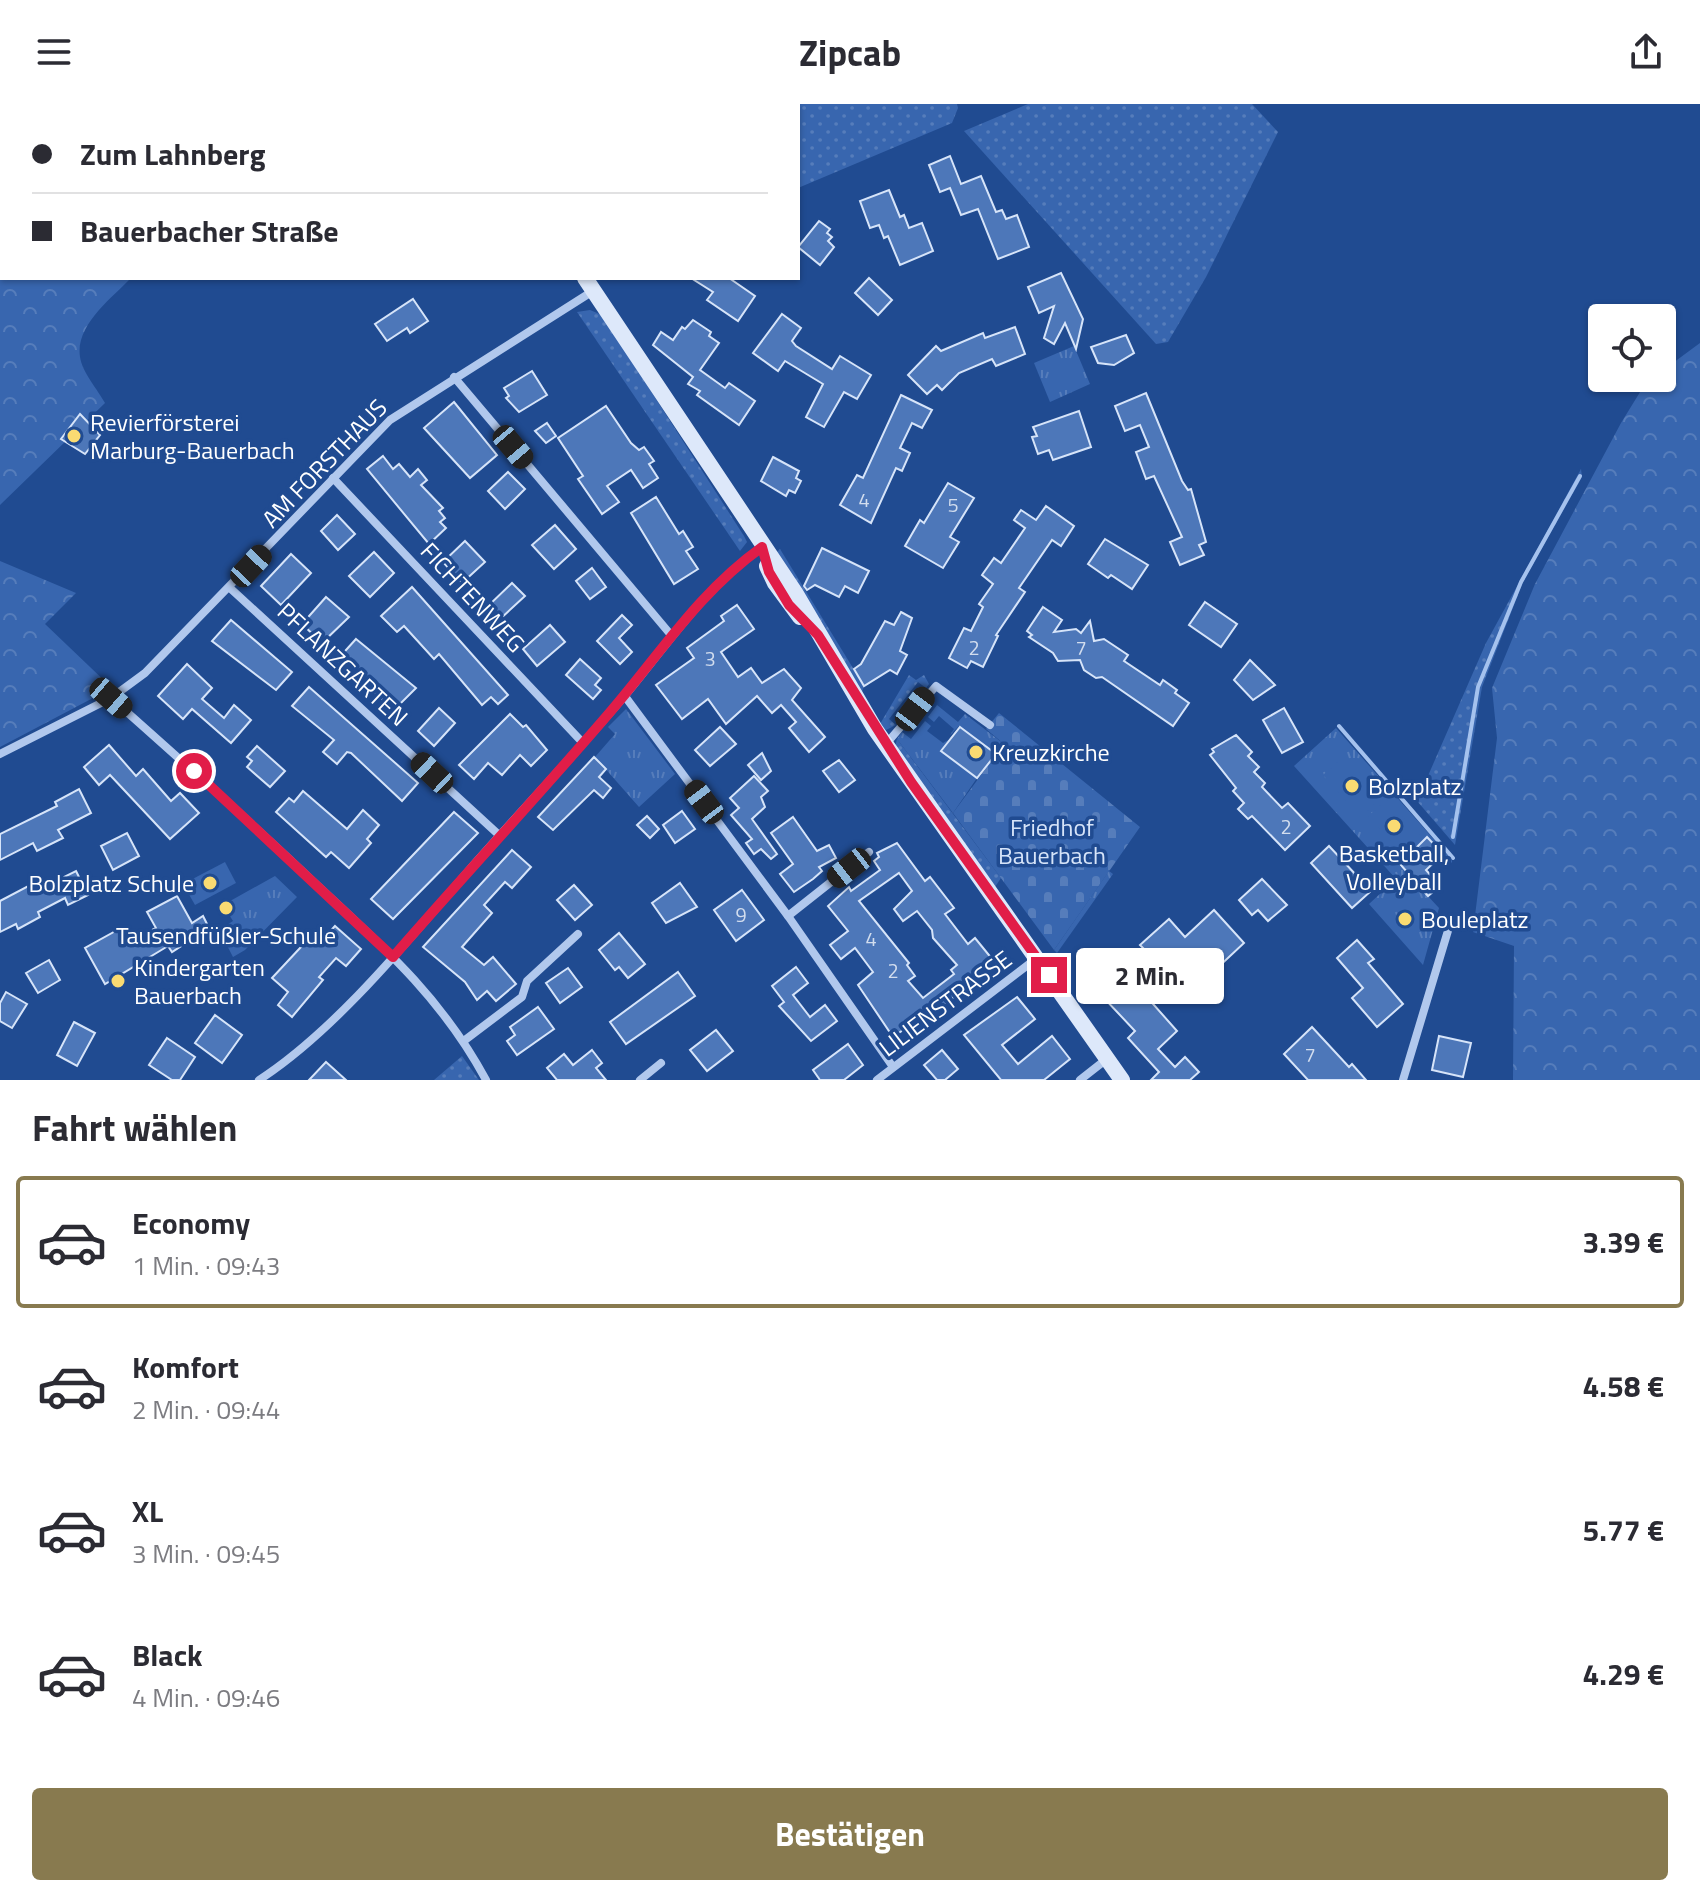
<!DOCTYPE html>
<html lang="de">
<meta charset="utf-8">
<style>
body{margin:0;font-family:"Titillium Web",sans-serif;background:#f2f2f3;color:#2b2b33;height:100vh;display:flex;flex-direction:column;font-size:30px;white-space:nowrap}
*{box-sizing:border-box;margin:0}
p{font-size:26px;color:#7c7c81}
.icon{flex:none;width:44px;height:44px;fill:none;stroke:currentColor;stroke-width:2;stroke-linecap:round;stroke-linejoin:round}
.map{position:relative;height:976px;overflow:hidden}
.side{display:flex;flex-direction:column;background:#fff;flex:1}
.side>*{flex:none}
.guide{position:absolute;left:0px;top:0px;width:800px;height:176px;box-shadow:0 2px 6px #0004;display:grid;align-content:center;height:176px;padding:0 32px;background:#fff}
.buttons{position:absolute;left:1588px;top:200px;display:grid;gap:16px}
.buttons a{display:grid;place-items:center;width:88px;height:88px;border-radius:8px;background:#fff;box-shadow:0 2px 6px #0004;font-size:40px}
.end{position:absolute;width:36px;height:36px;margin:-18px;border:10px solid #e11d48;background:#fff;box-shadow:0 0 0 4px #fff}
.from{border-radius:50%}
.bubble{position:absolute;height:56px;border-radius:8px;background:#fff;box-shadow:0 2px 6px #0004;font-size:26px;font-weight:700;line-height:56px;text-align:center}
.car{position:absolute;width:24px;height:48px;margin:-24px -12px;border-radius:10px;box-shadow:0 0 6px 2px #0007;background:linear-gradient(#222 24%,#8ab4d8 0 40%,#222 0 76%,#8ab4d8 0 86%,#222 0)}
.guide b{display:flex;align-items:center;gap:28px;height:76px;font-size:30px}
.guide b+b{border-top:2px solid #e1e1e2}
.guide i{width:20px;height:20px;background:#2b2b33}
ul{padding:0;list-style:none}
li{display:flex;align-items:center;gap:24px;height:132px;margin:0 16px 12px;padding:0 16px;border:4px solid transparent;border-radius:8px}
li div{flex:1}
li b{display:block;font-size:30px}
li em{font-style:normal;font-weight:700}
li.current{border-color:#887a4f}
li>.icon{width:72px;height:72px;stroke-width:1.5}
h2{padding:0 32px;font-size:36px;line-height:96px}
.button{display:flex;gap:16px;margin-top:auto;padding:16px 32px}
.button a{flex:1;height:92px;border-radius:8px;background:#887a4f;color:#fff;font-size:32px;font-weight:700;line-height:92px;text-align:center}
header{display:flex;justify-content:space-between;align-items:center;height:104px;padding:0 32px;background:#fff;font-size:36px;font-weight:700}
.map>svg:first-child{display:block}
.grass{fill:url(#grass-dots)}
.forest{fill:url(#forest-crowns)}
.cemetery{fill:url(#cemetery-stones)}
.park{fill:url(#park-tufts)}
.pitch{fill:#3866af}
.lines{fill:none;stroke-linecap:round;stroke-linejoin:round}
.stream{stroke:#a5c2ee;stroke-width:4}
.building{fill:#4d77b9;stroke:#d6e4f9;stroke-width:2;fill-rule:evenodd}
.street{stroke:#b1c8ed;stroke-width:8}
.secondary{stroke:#dde8fa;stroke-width:16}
.route{stroke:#e11d48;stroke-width:10}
.poi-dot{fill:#fadb72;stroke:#204b91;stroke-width:3}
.labels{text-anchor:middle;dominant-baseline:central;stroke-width:7;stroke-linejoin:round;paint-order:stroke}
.number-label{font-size:20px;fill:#d2ddee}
.poi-label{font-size:24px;fill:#fff;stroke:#204b91;text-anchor:start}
.street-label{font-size:24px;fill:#fff;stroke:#204b91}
.park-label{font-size:24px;fill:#d6e4f9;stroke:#204b91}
</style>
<header><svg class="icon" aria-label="menu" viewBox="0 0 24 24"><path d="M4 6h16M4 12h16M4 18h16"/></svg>Zipcab<svg class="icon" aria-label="share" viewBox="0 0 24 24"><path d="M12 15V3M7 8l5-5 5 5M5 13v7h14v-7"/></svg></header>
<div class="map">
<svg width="1700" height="976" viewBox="0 0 1700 976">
<defs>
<pattern id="grass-dots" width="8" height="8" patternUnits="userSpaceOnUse" patternTransform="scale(2)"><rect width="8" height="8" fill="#3866af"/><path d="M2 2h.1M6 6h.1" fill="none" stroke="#567dbb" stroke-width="1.8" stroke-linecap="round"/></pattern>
<pattern id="forest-crowns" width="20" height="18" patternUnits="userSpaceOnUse" patternTransform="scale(2)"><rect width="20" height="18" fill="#3866af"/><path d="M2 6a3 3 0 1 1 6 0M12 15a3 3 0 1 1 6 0" fill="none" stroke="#567dbb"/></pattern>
<pattern id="cemetery-stones" width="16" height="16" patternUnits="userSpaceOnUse" patternTransform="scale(2)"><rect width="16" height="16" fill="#3866af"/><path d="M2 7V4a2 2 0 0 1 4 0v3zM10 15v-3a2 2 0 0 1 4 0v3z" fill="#567dbb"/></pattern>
<pattern id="park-tufts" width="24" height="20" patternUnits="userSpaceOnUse" patternTransform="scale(2)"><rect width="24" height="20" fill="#3866af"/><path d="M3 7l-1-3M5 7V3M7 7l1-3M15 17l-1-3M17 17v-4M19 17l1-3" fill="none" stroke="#567dbb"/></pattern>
</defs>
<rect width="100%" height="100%" fill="#204b91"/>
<g class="grass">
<polygon points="538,0 957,0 958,4 952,19 798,84 798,2 533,2"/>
<polygon points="1028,0 1252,0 1278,28 1206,173 1168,238 1156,240 964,27"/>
<polygon points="590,206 602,211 744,432 747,438 740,447 577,208"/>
<polygon points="1581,365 1582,373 1523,478 1482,583 1455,741 1417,697 1486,539"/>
<polygon points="780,445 864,582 862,588 776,449"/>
<polygon points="909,571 916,576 924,571 929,580 926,584 918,578 889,615 896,621 886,626 880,620"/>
<polygon points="897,635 1001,774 995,783 895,643"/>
<polygon points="462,952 479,976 434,976"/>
</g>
<g class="forest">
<path d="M0,0L258,2H2V174H131C112,194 75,221 80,253C82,268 98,286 105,299L0,401Z"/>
<polygon points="1700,239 1700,976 1513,976 1514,842 1473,828 1497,634 1492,584 1535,480 1621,319 1645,280 1653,274 1662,274 1662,267"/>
<polygon points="0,457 76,489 45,520 112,584 0,643"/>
</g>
<polygon class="cemetery" points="999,609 1140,723 1054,846 953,709 1004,640 986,625"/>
<g class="park">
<polygon points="1074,242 1090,280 1050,298 1034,259"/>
<polygon points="937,601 958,618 965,610 1004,640 996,650 959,622 950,631 954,625 939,612 934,618 928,613"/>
<polygon points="626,605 675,670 639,703 595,653 615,630 608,623"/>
<polygon points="925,617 931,622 927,627 943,639 948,636 941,646 977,674 953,709 897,635 902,628 911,635"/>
<polygon points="1336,624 1452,756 1452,759 1427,732 1398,760 1439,804 1423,861 1369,800 1396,775 1294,662"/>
<polygon points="1109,767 1113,770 1057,849 1054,846"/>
<polygon points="275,772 297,793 245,846 233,853 219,826 233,817 223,801"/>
</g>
<g class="pitch">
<polygon points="1345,652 1382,694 1360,713 1323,671"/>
<polygon points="1387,696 1420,731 1401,748 1368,712"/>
<polygon points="225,758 236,779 195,801 183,780"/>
</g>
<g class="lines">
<g class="stream">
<polyline points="1339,622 1453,754"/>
<polyline points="1453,733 1478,583 1521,478 1580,372"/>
</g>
</g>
<g class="building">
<polygon points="950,52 961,80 981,72 996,108 1002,106 1006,115 1017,111 1029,143 998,155 978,105 961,111 950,84 940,88 929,61"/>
<polygon points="889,86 900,113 904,111 909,124 922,119 933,147 900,161 888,132 884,134 879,121 870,124 860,97"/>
<polygon points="819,117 830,125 827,129 832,133 828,137 834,143 820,161 798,143"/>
<polygon points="1061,169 1083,215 1076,245 1065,219 1054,240 1044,234 1054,202 1039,209 1028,183"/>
<polygon points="691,174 729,174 755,192 738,217 707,196 713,188"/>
<polygon points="869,174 892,196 878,211 855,189"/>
<polygon points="413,195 428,217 410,229 407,224 387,237 375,220"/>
<polygon points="782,210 801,224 792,237 796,242 832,265 840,252 871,271 857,295 844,288 824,323 806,313 823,280 785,257 778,267 753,249"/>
<polygon points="693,216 711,228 709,232 719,239 700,266 725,284 729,279 755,297 739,321 697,291 700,287 688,280 693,273 653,241 661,228 673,236 682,223 685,225"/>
<polygon points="1015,223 1025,250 996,262 992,255 959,269 942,286 937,281 927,290 908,271 936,242 941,247 983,229 985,234"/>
<polygon points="1126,231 1134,249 1114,261 1098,259 1091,243"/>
<polygon points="532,267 547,291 519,308 506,294 509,292 504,284"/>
<polygon points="1146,289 1182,377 1188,386 1191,385 1206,438 1199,441 1204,451 1180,461 1170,438 1182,433 1154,372 1146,375 1136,348 1149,343 1140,321 1125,327 1115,302"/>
<polygon points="901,291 932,306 922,324 912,319 900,344 910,349 902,367 896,364 871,419 840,401 857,371 863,374"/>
<polygon points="454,298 497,351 470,374 424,324"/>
<polygon points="606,302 631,339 639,346 644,343 654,357 649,360 658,374 643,384 631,366 607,382 619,398 602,410 578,375 583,372 558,334"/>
<polygon points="1079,307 1091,343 1053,356 1049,346 1038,350 1032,333 1037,332 1033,323"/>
<polygon points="80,310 100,331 85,350 61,335"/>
<polygon points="547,319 556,332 546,339 535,327"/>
<polygon points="383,352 393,365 399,360 410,373 418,365 427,376 421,381 443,404 439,407 445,414 440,418 446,424 429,440 367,365"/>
<polygon points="773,353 799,367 796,374 801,377 795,389 789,386 786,392 761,377"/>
<polygon points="508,368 525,385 505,405 488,387"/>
<polygon points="948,379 974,394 950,433 959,438 943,464 905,442 920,416 924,419"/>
<polygon points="656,393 679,430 683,427 693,443 686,447 698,465 674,480 631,409"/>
<polygon points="1046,402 1074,422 1061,442 1052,436 1019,484 1025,488 996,531 998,532 983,563 971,557 967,564 949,554 964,524 971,527 983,503 979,500 993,480 982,471 994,454 1001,459 1025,424 1014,416 1021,406 1036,416"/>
<polygon points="337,411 355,430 338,446 321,427"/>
<polygon points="555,421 576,445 554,465 532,441"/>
<polygon points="1105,435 1148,461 1132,485 1111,471 1108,474 1088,460"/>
<polygon points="465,437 485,458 462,479 443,458"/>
<polygon points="822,444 869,467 858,489 845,482 839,493 815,481 807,486 804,482"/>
<polygon points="374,448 394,469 370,493 349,472"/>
<polygon points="291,450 311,469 281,501 261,482"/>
<polygon points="592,464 606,483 590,495 576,477"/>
<polygon points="512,479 525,492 499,516 487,503"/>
<polygon points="412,483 508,591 498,600 491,593 482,601 439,550 434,555 404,522 397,528 381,512"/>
<polygon points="326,493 349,513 322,539 302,520"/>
<polygon points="1205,498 1237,520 1221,543 1189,521"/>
<polygon points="737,501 754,525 721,548 738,573 751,564 762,579 784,565 801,584 792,596 825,633 809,648 789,624 796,618 781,601 772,609 757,592 726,620 708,595 682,615 656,581 694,554 687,544 724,517 721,512"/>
<polygon points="1043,503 1062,516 1054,528 1076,525 1081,529 1090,517 1094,537 1104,535 1128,551 1124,557 1160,581 1163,576 1177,586 1175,589 1189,599 1173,622 1102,573 1096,574 1084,566 1080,556 1058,557 1053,549 1029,533 1032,531 1027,527"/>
<polygon points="901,508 912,514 900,547 907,551 897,570 890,566 864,582 854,565 861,560 885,517 894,521"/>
<polygon points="622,511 632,521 619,534 632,548 620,560 597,537"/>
<polygon points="231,516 292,568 276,586 212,537"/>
<polygon points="550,521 565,538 537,562 523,545"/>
<polygon points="356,535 416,584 394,606 337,556"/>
<polygon points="580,555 601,574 595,581 601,586 593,595 566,571"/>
<polygon points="1250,556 1275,581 1253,596 1234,576"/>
<polygon points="187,560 212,584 202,595 224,614 234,601 251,616 231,639 192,605 183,615 158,592"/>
<polygon points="309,583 418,679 402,697 351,649 347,648 337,660 323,648 334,636 292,602"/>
<polygon points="439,604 455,619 434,642 418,627"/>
<polygon points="1284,604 1303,638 1282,649 1263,616"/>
<polygon points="510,610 523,623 526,621 547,646 531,662 520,651 502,671 488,659 474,675 459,661"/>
<polygon points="720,623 736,640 710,662 695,646"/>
<polygon points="960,623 996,650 977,674 941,647"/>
<polygon points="1236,631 1252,648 1248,652 1259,663 1254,668 1265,679 1262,683 1282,704 1288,699 1310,722 1285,746 1252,712 1248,715 1238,705 1244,699 1233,687 1236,684 1210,651 1214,648 1212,645"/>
<polygon points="109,641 136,672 143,665 171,697 180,689 199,709 170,735 110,671 99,681 84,663"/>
<polygon points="257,642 285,667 270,683 247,663 252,657 247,653"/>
<polygon points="762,649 771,667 761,676 748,661"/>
<polygon points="594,653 606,665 599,673 611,684 603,694 594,686 553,726 538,713"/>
<polygon points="839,656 855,676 839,688 823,667"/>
<polygon points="754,672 768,687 761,693 765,703 752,715 777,750 771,755 761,745 754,750 746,739 752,735 731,711 739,704 730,694"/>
<polygon points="79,685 91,709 58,726 63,734 37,747 33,739 0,756 0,730 57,702 55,698"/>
<polygon points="303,687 347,725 363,706 379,721 367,735 371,739 349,764 331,748 326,753 276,708 289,694 294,698"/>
<polygon points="682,707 695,725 675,739 663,721"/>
<polygon points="454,708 478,729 393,815 371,795"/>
<polygon points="647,712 659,725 650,734 637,721"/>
<polygon points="793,713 817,747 829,741 836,754 819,763 822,767 813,775 794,788 780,770 793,760 771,729"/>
<polygon points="127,729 139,752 113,766 101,742"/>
<polygon points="1427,733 1443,750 1426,766 1440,782 1428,792 1400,760"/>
<path d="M897,739L925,777L930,773L954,804L945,810L968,840L975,834L997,861L968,887L965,884L916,923L913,919L893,933L858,881L873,868L855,844L841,855L830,841L848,827L828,802L849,783L851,787L880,766L874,757L879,753L877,749ZM899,769L912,787L894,805L903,817L917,807L932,826L933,834L957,861L951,866L954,870L923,894L908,877L915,872L907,861L909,859L859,797Z"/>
<polygon points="1329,742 1371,787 1352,804 1311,759"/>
<polygon points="512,746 531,763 512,784 505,778 484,801 492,809 462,843 484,861 493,853 516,880 496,897 487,887 477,896 465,878 423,843"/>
<polygon points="76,767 88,791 68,801 65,794 38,808 40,813 18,825 16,820 0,828 0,797 34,779 38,786"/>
<polygon points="1262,775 1287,801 1268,817 1258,806 1252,811 1239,796"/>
<polygon points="680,779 697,803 666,819 652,799"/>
<polygon points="574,781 592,801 575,816 557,796"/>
<polygon points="742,786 764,816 736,837 714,806"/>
<polygon points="177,792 192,819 203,812 209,824 172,848 168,842 105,880 85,844 121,824 129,838 156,824 147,808"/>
<polygon points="1214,806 1244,839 1214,867 1198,850 1171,874 1159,862 1138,883 1177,927 1158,945 1175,963 1185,953 1199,968 1190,976 1151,976 1159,968 1128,934 1135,927 1103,893 1128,869 1123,863 1143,844 1140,841 1169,815 1185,833"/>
<polygon points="335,822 361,845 346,862 336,854 319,873 323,876 292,913 278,901 288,888 272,874 315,828 323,835"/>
<polygon points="619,829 645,860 628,874 619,863 615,866 599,846"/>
<polygon points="1357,836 1374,855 1368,859 1403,900 1377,923 1352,894 1363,884 1337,854"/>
<polygon points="49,856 60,876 38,889 26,869"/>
<polygon points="796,863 808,879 793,891 810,913 825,901 837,917 811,937 779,902 784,898 772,882"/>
<polygon points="568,864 582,883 560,899 546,879"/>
<polygon points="678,868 695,892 626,940 610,918"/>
<polygon points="6,888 27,900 12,924 0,917 0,899"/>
<polygon points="1017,893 1035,915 1002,941 1018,960 1052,932 1070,955 1044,976 1001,976 964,931"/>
<polygon points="538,903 554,925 517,951 507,937 515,931 510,923"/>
<polygon points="215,911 242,931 222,959 195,939"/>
<polygon points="74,918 95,929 77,962 57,951"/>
<polygon points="1312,923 1349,963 1352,960 1366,976 1308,976 1284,950"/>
<polygon points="716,926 733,947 707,967 690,946"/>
<polygon points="1439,932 1471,939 1463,973 1432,966"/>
<polygon points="167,934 195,953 180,976 172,976 149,961"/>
<polygon points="848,940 863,961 844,976 820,976 813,966"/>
<polygon points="592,946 602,959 596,964 606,976 557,976 547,964 564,950 573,961"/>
<polygon points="942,946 958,965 945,976 937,976 924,961"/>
<polygon points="326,958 346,976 309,976"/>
</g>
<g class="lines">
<g class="street">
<polyline points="454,273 671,531"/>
<polyline points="333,374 583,639"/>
<polyline points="230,484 499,731"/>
<polyline points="624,591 788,812 893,963"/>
<path d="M111,594C181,656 251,718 319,783C385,844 443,896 486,976"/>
<polyline points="886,640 936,582 990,621"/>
<polyline points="0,650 111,594 145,569 390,316 593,187"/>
<polyline points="788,812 869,748"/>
<polyline points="465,936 522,893 527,877 578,830"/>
<path d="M259,976C338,925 415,828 477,757C525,702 576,649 623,594C668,540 704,484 762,443"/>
<polyline points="640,976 661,959"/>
<polyline points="877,976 1037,854"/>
<polyline points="1080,976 1108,954"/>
<polyline points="1403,976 1450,820"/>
</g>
<g class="secondary">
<polyline points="512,0 512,2"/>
<polyline points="585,174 796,490 875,625 1122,976"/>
<polyline points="767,462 775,479 800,513"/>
</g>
</g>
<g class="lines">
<path class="route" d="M194,667L393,853C465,770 540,690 611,607C660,550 699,488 762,443L769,468L789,501L818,531L911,678L1049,871"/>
</g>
<g class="poi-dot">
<circle cx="74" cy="332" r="8"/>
<circle cx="976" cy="648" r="8"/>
<circle cx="1352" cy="682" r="8"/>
<circle cx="1394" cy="722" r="8"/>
<circle cx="210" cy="779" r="8"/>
<circle cx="226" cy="804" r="8"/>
<circle cx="1405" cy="815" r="8"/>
<circle cx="118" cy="877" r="8"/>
</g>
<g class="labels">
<g class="number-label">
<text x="864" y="395">4</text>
<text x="953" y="400">5</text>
<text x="974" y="543">2</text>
<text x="1081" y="543">7</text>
<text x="710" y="554">3</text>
<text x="1286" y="722">2</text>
<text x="741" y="810">9</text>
<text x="871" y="834">4</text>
<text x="893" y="866">2</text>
<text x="1310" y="950">7</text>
</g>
<g class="poi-label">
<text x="90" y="318">Revierförsterei<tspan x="90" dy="28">Marburg-Bauerbach</tspan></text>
<text x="992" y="648">Kreuzkirche</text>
<text x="1368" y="682">Bolzplatz</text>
<text x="1394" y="749" text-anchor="middle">Basketball,<tspan x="1394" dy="28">Volleyball</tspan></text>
<text x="194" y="779" text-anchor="end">Bolzplatz Schule</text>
<text x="1421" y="815">Bouleplatz</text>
<text x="226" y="831" text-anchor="middle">Tausendfüßler-Schule</text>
<text x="134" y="863">Kindergarten<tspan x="134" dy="28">Bauerbach</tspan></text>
</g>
<g class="street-label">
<text transform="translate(324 359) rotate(-46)">AM FORSTHAUS</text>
<text transform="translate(473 493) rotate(47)">FICHTENWEG</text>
<text transform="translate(343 560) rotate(43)">PFLANZGARTEN</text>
<text transform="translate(945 899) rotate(-37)">LILIENSTRASSE</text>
</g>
<g class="park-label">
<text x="1052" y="723">Friedhof<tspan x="1052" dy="28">Bauerbach</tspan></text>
</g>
</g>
</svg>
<div class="buttons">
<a><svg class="icon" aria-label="locate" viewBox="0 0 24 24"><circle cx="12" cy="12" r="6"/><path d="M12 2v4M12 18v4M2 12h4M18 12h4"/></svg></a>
</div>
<i class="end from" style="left:194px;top:667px"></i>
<i class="end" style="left:1049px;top:871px"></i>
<div class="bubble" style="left:1076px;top:844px;width:148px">2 Min.</div>
<i class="car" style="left:513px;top:343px;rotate:140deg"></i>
<i class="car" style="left:251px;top:462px;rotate:43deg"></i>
<i class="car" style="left:111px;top:594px;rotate:131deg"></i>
<i class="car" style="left:915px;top:605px;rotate:37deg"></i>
<i class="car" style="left:432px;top:669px;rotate:313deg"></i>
<i class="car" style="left:704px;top:698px;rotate:323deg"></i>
<i class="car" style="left:849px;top:764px;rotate:232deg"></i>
<div class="guide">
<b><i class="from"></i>Zum Lahnberg</b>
<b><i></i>Bauerbacher Straße</b>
</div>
</div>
<section class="side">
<h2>Fahrt wählen</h2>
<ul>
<li class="current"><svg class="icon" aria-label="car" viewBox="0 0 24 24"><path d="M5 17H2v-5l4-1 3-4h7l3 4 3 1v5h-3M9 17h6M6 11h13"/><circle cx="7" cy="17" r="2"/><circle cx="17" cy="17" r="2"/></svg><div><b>Economy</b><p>1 Min. · 09:43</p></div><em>3.39 €</em></li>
<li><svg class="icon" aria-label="car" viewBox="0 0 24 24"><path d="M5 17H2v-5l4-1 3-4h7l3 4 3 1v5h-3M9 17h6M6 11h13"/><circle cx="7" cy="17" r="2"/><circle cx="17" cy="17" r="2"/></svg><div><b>Komfort</b><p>2 Min. · 09:44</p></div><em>4.58 €</em></li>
<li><svg class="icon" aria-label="car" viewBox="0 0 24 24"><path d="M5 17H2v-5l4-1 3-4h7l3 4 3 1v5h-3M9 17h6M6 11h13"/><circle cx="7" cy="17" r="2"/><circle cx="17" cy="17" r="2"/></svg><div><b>XL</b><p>3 Min. · 09:45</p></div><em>5.77 €</em></li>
<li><svg class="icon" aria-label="car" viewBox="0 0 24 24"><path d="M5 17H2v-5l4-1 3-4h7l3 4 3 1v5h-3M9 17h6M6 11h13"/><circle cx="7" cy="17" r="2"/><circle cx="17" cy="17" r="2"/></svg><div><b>Black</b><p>4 Min. · 09:46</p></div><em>4.29 €</em></li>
</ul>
<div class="button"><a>Bestätigen</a></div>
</section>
